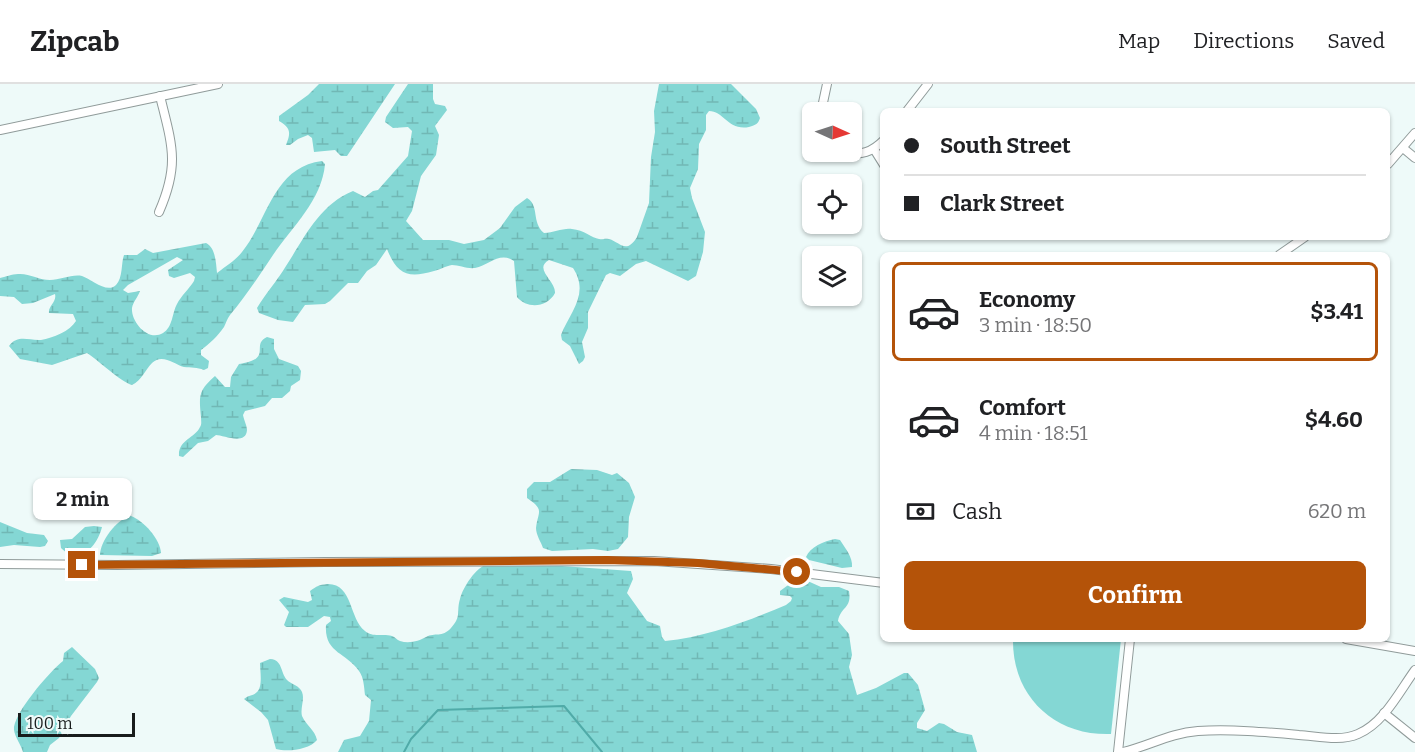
<!DOCTYPE html>
<meta charset="utf-8">
<style>
body{margin:0;font-family:Bitter,serif;background:#f2f2f2;color:#202124;height:100vh;display:flex;flex-direction:column;font-size:22px;white-space:nowrap}
*{box-sizing:border-box;margin:0}
p{font-size:20px;color:#757577}
.icon{flex:none;width:33px;height:33px;fill:none;stroke:currentColor;stroke-width:2;stroke-linecap:round;stroke-linejoin:round}
.map{position:relative;flex:1;overflow:hidden}
.details{position:absolute;left:880px;top:168px;width:510px;height:390px;display:flex;flex-direction:column;background:#fff;border-radius:9px;box-shadow:0 2px 4px #0004}
.details>*{flex:none}
.banner{position:absolute;left:880px;top:24px;width:510px;height:132px;border-radius:9px;box-shadow:0 2px 4px #0004;display:grid;align-content:center;height:132px;padding:0 24px;background:#fff}
.needle{width:39px;rotate:93deg}
.tools{position:absolute;left:802px;top:18px;display:grid;gap:12px}
.tools a{display:grid;place-items:center;width:60px;height:60px;border-radius:9px;background:#fff;box-shadow:0 2px 4px #0004;font-size:30px}
.scale{position:absolute;left:18px;bottom:15px;width:117px;box-sizing:border-box;padding-left:6px;border:3px solid #181c1c;border-top:0;font-size:16px;line-height:21px;white-space:nowrap;color:#181c1c;-webkit-text-stroke:4px #eefaf9;paint-order:stroke}
.end{position:absolute;width:27px;height:27px;margin:-14px;border:8px solid #b45309;background:#fff;box-shadow:0 0 0 3px #fff}
.from{border-radius:50%}
.bubble{position:absolute;height:42px;border-radius:9px;background:#fff;box-shadow:0 2px 4px #0004;font-size:20px;font-weight:700;line-height:42px;text-align:center}
.banner b{display:flex;align-items:center;gap:21px;height:57px;font-size:22px}
.banner b+b{border-top:2px solid #e0e0e0}
.banner i{width:15px;height:15px;background:#202124}
ul{padding:10px 0 0;list-style:none}
li{display:flex;align-items:center;gap:18px;height:99px;margin:0 12px 9px;padding:0 12px;border:3px solid transparent;border-radius:9px}
li div{flex:1}
li b{display:block;font-size:22px}
li em{font-style:normal;font-weight:700}
li.current{border-color:#b45309}
li>.icon{width:54px;height:54px;stroke-width:1.5}
.pay{display:flex;align-items:center;gap:15px;height:66px;padding:0 24px;font-size:22px}
.pay p{margin-inline-start:auto}
.action{display:flex;gap:12px;margin-top:auto;padding:12px 24px}
.action a{flex:1;height:69px;border-radius:9px;background:#b45309;color:#fff;font-size:24px;font-weight:700;line-height:69px;text-align:center}
header{display:flex;align-items:center;gap:36px;box-sizing:border-box;height:84px;padding:0 30px;background:#fff;border-bottom:2px solid #e0e0e0}
header strong{font-size:28px}
nav{display:flex;gap:33px;margin-inline-start:auto;font-size:21px}
.map>svg:first-child{display:block}
.wetland{fill:url(#wetland-marsh);fill-rule:evenodd}
.pitch{fill:#84d7d4}
.lines{fill:none;stroke-linecap:round;stroke-linejoin:round}
.stream{stroke:#50aba8;stroke-width:2}
.minor-casing{stroke:#909b9a;stroke-width:10}
.minor{stroke:#fff;stroke-width:8}
.route{stroke:#b45309;stroke-width:8}
</style>
<header>
<strong>Zipcab</strong>
<nav><a>Map</a><a>Directions</a><a>Saved</a></nav>
</header>
<div class="map">
<svg width="1415" height="668" viewBox="0 0 1415 668">
<defs>
<pattern id="wetland-marsh" width="20" height="14" patternUnits="userSpaceOnUse" patternTransform="scale(1.5)"><rect width="20" height="14" fill="#84d7d4"/><path d="M1 5h8M5 5V1M11 12h8M15 12V8" fill="none" stroke="#71b8b5"/></pattern>
</defs>
<rect width="100%" height="100%" fill="#eefaf9"/>
<g class="wetland">
<path d="M319,0H395L347,72H341L335,66L314,68L312,54L308,51L298,55L290,61H286C291,49 291,44 279,37V32L308,11Z"/>
<path d="M408,0H433V15L435,20L445,22L447,26L435,42L439,51L436,71L421,92L412,127L406,137L423,156H449L464,160L484,156L500,144L515,123L527,114C540,122 531,138 544,149C554,149 562,144 572,145C584,146 592,154 599,155C606,156 602,154 609,155C620,158 626,171 637,153L649,119L651,73L655,48L654,27L659,0H731L756,25L760,34C758,40 756,41 749,43C728,47 724,27 709,27L706,31V46L699,60L698,85L690,104L692,114L705,148L703,168L696,192L688,197L646,177L636,180L620,192L610,189L606,191L588,228V244L582,258L585,273L583,277L579,280L570,262L562,256L561,251C570,228 590,210 573,184L549,176C533,185 556,197 555,209C547,224 527,225 517,213L514,177C500,167 489,181 475,184C467,185 459,181 452,181C446,182 439,186 434,187C407,195 397,190 387,165L376,181L367,187L358,199H348L330,217L325,220L305,221L293,238L278,236L259,229L257,224C266,209 277,197 286,182C305,153 319,121 353,107L365,113L373,107L378,106L408,72L412,47L408,43L393,44L385,38L386,33Z"/>
<path d="M322,77L325,80C322,116 292,143 273,171C259,192 246,212 230,231C227,235 226,239 224,243C218,252 209,260 201,266V271L209,277L208,284L204,286C197,283 191,284 184,283C174,280 162,269 152,279C145,286 142,296 132,301C121,298 98,276 87,269L52,281L20,275L9,262C18,250 29,257 41,256C53,254 70,247 76,237L73,230L49,229C48,222 57,218 55,210L33,219L22,220L14,213L0,212V194C5,193 12,190 18,190C29,189 39,196 50,196C60,196 72,190 82,192C91,195 107,210 116,201C123,194 121,179 124,171H137L145,165L153,169L206,159C216,164 216,180 217,189C226,182 236,176 242,168C268,136 273,83 322,77ZM177,173L183,176L168,186L169,192L174,194L190,189L195,193L194,197C189,205 181,212 177,220C172,229 173,243 163,249C148,258 131,238 132,224C133,218 138,213 140,207L128,209L123,206L128,201Z"/>
<path d="M267,253L274,255V265L279,275L298,282L301,287L300,296L291,302L290,307L282,314H272L265,322L245,327L243,331C244,336 247,342 247,346C246,362 223,351 216,351L208,357L198,359L183,373L179,372C178,356 195,354 200,343C202,340 201,337 201,333C199,312 198,307 215,292L225,303H230L231,293L239,280C274,275 250,261 267,253Z"/>
<path d="M571,385L597,386L612,391L617,389L629,399L635,413L629,433L628,453L618,465L608,467L593,465L552,467L543,464C541,458 536,451 536,444C538,427 545,426 527,414V405L534,398H550Z"/>
<path d="M131,432C144,437 160,455 161,469L152,472L100,471C100,458 116,435 131,432Z"/>
<polygon points="0,438 27,449 44,451 48,457 45,462 40,463 14,461 0,463"/>
<path d="M94,442L102,443C97,463 79,482 61,464L60,456L72,455L85,443Z"/>
<path d="M835,455L840,456C845,464 853,473 852,483L842,484L809,476L806,473C810,463 824,457 835,455Z"/>
<path d="M488,480L500,482H562L631,487L633,495L627,509L647,537L660,542L662,553L665,557C707,553 748,537 786,521L791,517L792,514L790,512L780,511V507L795,496L801,494L821,503H839L849,507C852,525 841,522 838,537L849,550L852,571L849,583L857,611L876,604L904,589H908L918,601L925,626L917,639V644L927,647L939,639L944,640L957,648L972,651L977,668H338L344,656L360,652L369,637L371,616L365,611C364,603 364,594 359,587C346,568 324,569 326,541L331,537L330,533L324,532L308,543H286L284,541L289,528L279,516L284,513L308,518L312,516L310,507C317,502 319,501 327,500C353,499 349,535 365,547C373,554 383,549 392,552C395,553 397,556 400,557C409,560 419,557 426,553C435,548 442,554 451,544C462,532 456,528 460,515C463,503 476,483 488,480Z"/>
<path d="M72,563L95,585L99,594L97,598L71,632L59,654L50,661L47,668H23C21,661 15,653 14,646C12,631 50,587 63,577L64,569Z"/>
<path d="M270,575C283,576 280,588 287,596C291,600 300,602 302,608C305,615 300,624 302,632C306,641 315,646 317,656C309,666 287,668 276,665L268,636L261,628L244,615C248,611 253,612 257,608C263,603 260,586 260,579Z"/>
</g>
<path class="pitch" d="M1013,555H1121L1111,650C1054,652 1012,612 1013,555Z"/>
<g class="lines">
<polyline class="stream" points="404,668 411,655 438,626 564,622 602,668"/>
<defs>
<g id="minor">
<polyline points="907,27 928,0"/>
<polyline points="821,28 827,0"/>
<polyline points="0,46 218,0"/>
<polyline points="1403,64 1415,74"/>
<polyline points="874,65 884,81"/>
<path d="M845,68C861,72 872,68 884,56"/>
<polyline points="1388,80 1415,49"/>
<path d="M159,128C180,80 172,61 160,12"/>
<polyline points="1279,171 1305,153"/>
<polyline points="0,480 117,481 325,478 654,477 771,485 884,499"/>
<polyline points="1346,555 1415,567"/>
<polyline points="1384,629 1415,654"/>
<polyline points="1118,668 1130,555"/>
<path d="M1123,668C1149,662 1170,649 1198,647C1231,645 1265,648 1299,651C1317,652 1340,658 1358,650C1384,639 1399,608 1415,586"/>
</g>
</defs>
<use href="#minor" class="minor-casing"/>
<use href="#minor" class="minor"/>
</g>
<g class="lines">
<polyline class="route" points="82,481 607,476 698,479 797,488"/>
</g>
</svg>
<div class="tools">
<a><svg class="needle" viewBox="-14 -14 28 28"><path d="M0-13l5 13h-10z" fill="#e53935"/><path d="M0 13l5-13h-10z" fill="#757577"/></svg></a>
<a><svg class="icon" aria-label="locate" viewBox="0 0 24 24"><circle cx="12" cy="12" r="6"/><path d="M12 2v4M12 18v4M2 12h4M18 12h4"/></svg></a>
<a><svg class="icon" aria-label="layers" viewBox="0 0 24 24"><path d="M12 4l9 5-9 5-9-5zM3 14l9 5 9-5"/></svg></a>
</div>
<div class="scale">100 m</div>
<i class="end from" style="left:797px;top:488px"></i>
<i class="end" style="left:82px;top:481px"></i>
<div class="bubble" style="left:33px;top:394px;width:99px">2 min</div>
<div class="banner">
<b><i class="from"></i>South Street</b>
<b><i></i>Clark Street</b>
</div>
<section class="details">
<ul>
<li class="current"><svg class="icon" aria-label="car" viewBox="0 0 24 24"><path d="M5 17H2v-5l4-1 3-4h7l3 4 3 1v5h-3M9 17h6M6 11h13"/><circle cx="7" cy="17" r="2"/><circle cx="17" cy="17" r="2"/></svg><div><b>Economy</b><p>3 min · 18:50</p></div><em>$3.41</em></li>
<li><svg class="icon" aria-label="car" viewBox="0 0 24 24"><path d="M5 17H2v-5l4-1 3-4h7l3 4 3 1v5h-3M9 17h6M6 11h13"/><circle cx="7" cy="17" r="2"/><circle cx="17" cy="17" r="2"/></svg><div><b>Comfort</b><p>4 min · 18:51</p></div><em>$4.60</em></li>
</ul>
<div class="pay"><svg class="icon" aria-label="cash" viewBox="0 0 24 24"><path d="M3 7h18v10H3z"/><circle cx="12" cy="12" r="2"/></svg>Cash<p>620 m</p></div>
<div class="action"><a>Confirm</a></div>
</section>
</div>
